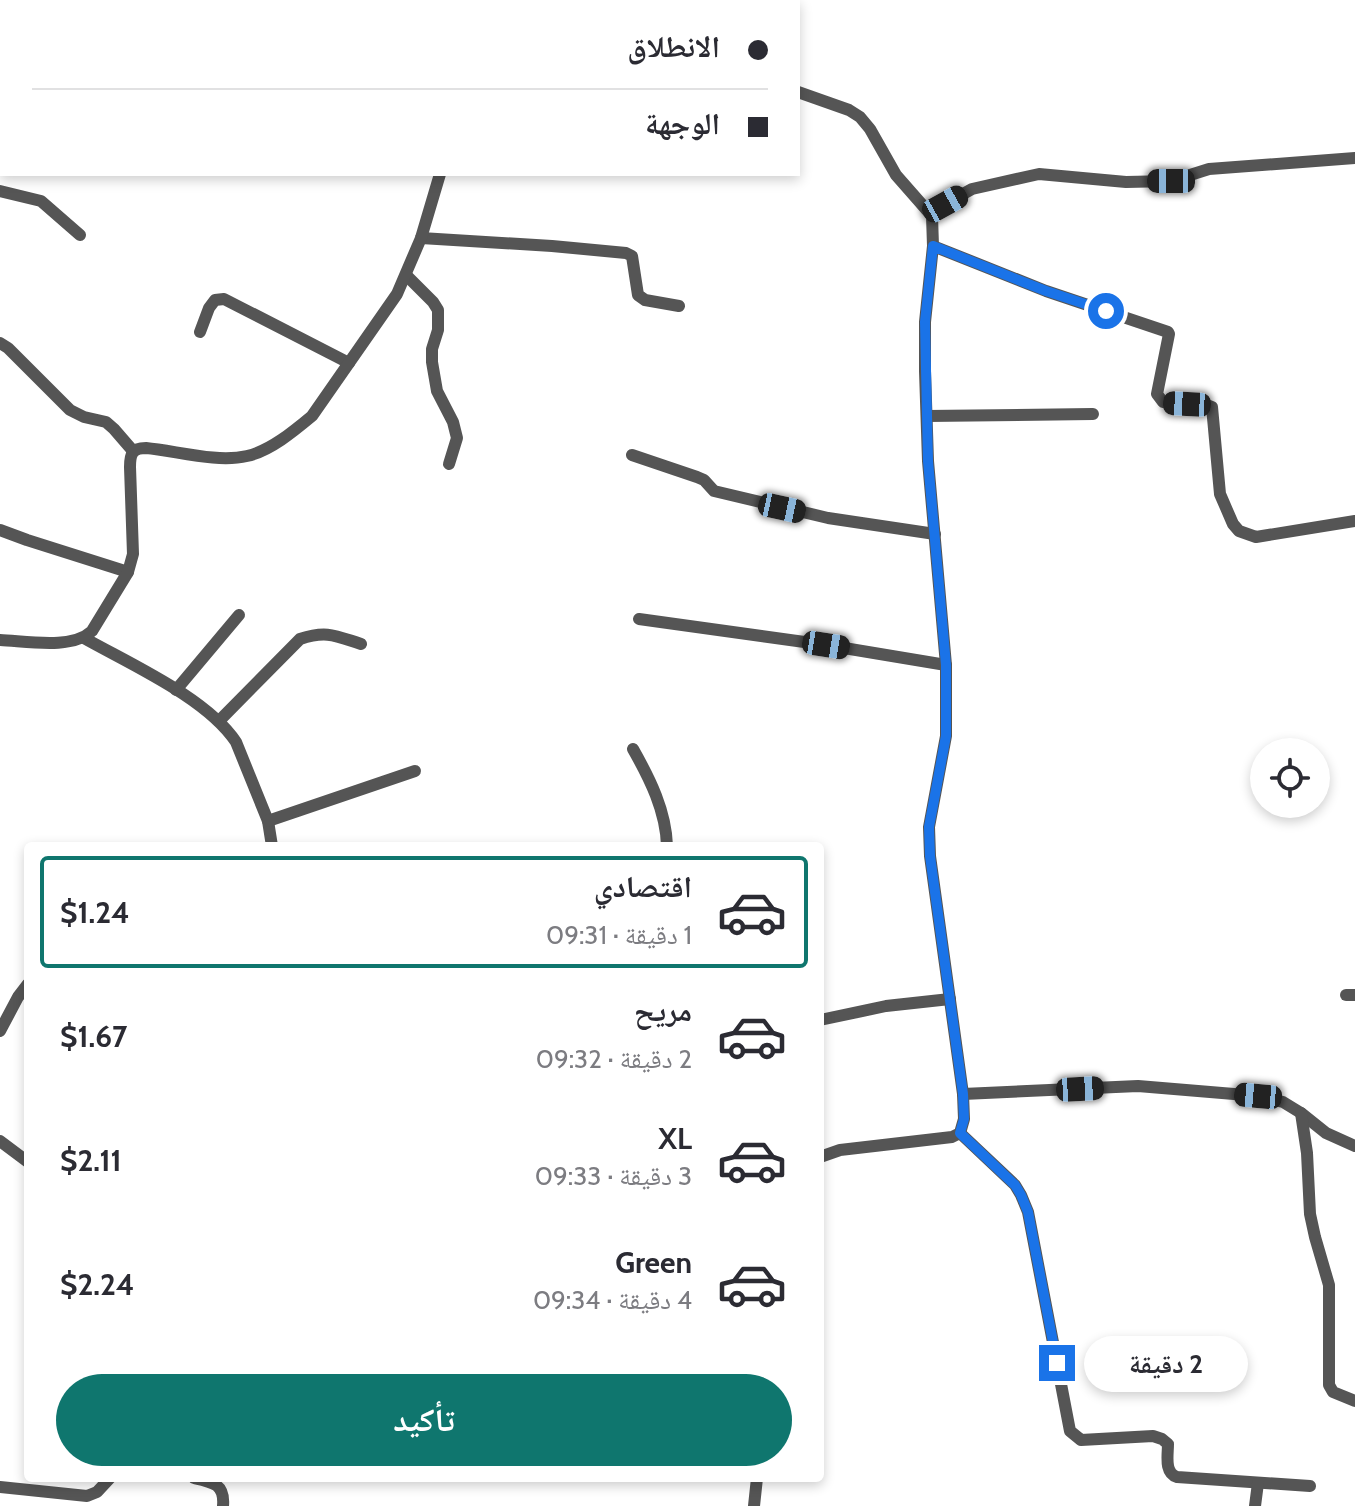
<!DOCTYPE html>
<html lang="ar">
<meta charset="utf-8">
<style>
body{margin:0;font-family:Cabin,"Noto Naskh Arabic",sans-serif;background:#f7f7f7;color:#2b2b33;direction:rtl;height:100vh;display:flex;flex-direction:column;font-size:30px;white-space:nowrap}
*{box-sizing:border-box;margin:0}
p{font-size:26px;color:#7c7c81}
.icon{flex:none;width:44px;height:44px;fill:none;stroke:currentColor;stroke-width:2;stroke-linecap:round;stroke-linejoin:round}
.map{position:relative;flex:1;overflow:hidden;direction:ltr}
.sheet{position:absolute;left:24px;top:842px;width:800px;height:640px;display:flex;flex-direction:column;background:#fff;border-radius:8px;box-shadow:0 4px 12px #0003;direction:rtl}
.sheet>*{flex:none}
.top-card{position:absolute;left:0px;top:0px;width:800px;height:176px;box-shadow:0 4px 12px #0003;direction:rtl;display:grid;align-content:center;height:176px;padding:0 32px;background:#fff}
.controls{position:absolute;left:1250px;top:738px;display:grid;gap:16px}
.controls a{display:grid;place-items:center;width:80px;height:80px;border-radius:50%;background:#fff;box-shadow:0 4px 12px #0003;font-size:40px}
.end{position:absolute;width:36px;height:36px;margin:-18px;border:10px solid #1a73e8;background:#fff;box-shadow:0 0 0 4px #fff}
.from{border-radius:50%}
.bubble{position:absolute;height:56px;border-radius:28px;background:#fff;box-shadow:0 4px 12px #0003;font-size:26px;font-weight:800;line-height:56px;text-align:center;direction:rtl}
.car{position:absolute;width:24px;height:48px;margin:-24px -12px;border-radius:10px;box-shadow:0 0 6px 2px #0007;background:linear-gradient(#222 24%,#8ab4d8 0 40%,#222 0 76%,#8ab4d8 0 86%,#222 0)}
.top-card b{display:flex;align-items:center;gap:28px;height:76px;font-size:30px}
.top-card b+b{border-top:2px solid #e1e1e2}
.top-card i{width:20px;height:20px;background:#2b2b33}
ul{padding:14px 0 0;list-style:none}
li{display:flex;align-items:center;gap:24px;height:112px;margin:0 16px 12px;padding:0 16px;border:4px solid transparent;border-radius:8px}
li div{flex:1}
li b{display:block;font-size:30px}
li em{font-style:normal;font-weight:800}
li.on{border-color:#0f766e}
li>.icon{width:72px;height:72px;stroke-width:1.5}
.primary-button{display:flex;gap:16px;margin-top:auto;padding:16px 32px}
.primary-button a{flex:1;height:92px;border-radius:48px;background:#0f766e;color:#fff;font-size:32px;font-weight:800;line-height:92px;text-align:center}
.map>svg:first-child{display:block}
.lines{fill:none;stroke-linecap:round;stroke-linejoin:round}
.minor{stroke:#555;stroke-width:12}
.route{stroke:#1a73e8;stroke-width:10}
</style>
<div class="map">
<svg width="1355" height="1506" viewBox="0 0 1355 1506">
<rect width="100%" height="100%" fill="#fff"/>
<g class="lines">
<g class="minor">
<polyline points="339,0 344,2"/>
<polyline points="520,0 521,2"/>
<polyline points="780,0 782,2"/>
<polyline points="506,2 509,0"/>
<polyline points="798,92 849,110 860,117 870,129 896,175 932,216 933,246 925,322 925,371 928,461 946,665 946,736 929,827 930,856 963,1094 1138,1086 1258,1096 1283,1102 1301,1113 1326,1133 1355,1146"/>
<polyline points="0,191 41,201 80,235"/>
<polyline points="932,216 945,204 972,189 1039,174 1126,182 1171,181 1209,169 1355,158"/>
<polyline points="421,238 552,246 626,253 632,256 638,295 645,300 679,306"/>
<polyline points="933,246 1046,291 1168,332 1169,334 1157,394 1163,402 1207,405 1212,407 1220,494 1233,524 1239,531 1256,537 1355,521"/>
<polyline points="406,275 433,302 438,310 438,330 432,349 432,362 437,391 453,422 457,438 449,464"/>
<polyline points="200,332 209,308 215,300 224,299 349,363"/>
<polyline points="0,343 8,348 70,410 84,417 106,422 114,429 133,451"/>
<polyline points="927,416 1093,414"/>
<polyline points="632,455 697,477 704,480 714,491 828,518 935,534"/>
<polyline points="0,530 27,540 128,572"/>
<polyline points="639,619 826,645 946,665"/>
<path d="M84,638C130,664 207,698 236,742L268,821L272,846"/>
<path d="M0,640C26,641 72,650 92,631L128,572L133,554L130,467C130,454 132,448 146,448C177,451 217,463 247,456C270,451 294,431 312,416L397,294L421,238L440,174"/>
<polyline points="176,690 239,615"/>
<path d="M219,721L300,639C327,630 336,636 361,644"/>
<path d="M633,749C650,779 666,811 667,846"/>
<polyline points="268,821 415,771"/>
<polyline points="1346,995 1355,995"/>
<polyline points="820,1020 886,1006 950,999"/>
<polyline points="0,1031 18,997 28,984"/>
<polyline points="1301,1113 1307,1153 1310,1214 1315,1237 1329,1285 1329,1385 1333,1392 1355,1401"/>
<path d="M960,1133L1015,1185L1021,1195L1028,1212L1070,1431L1081,1440L1153,1436L1162,1439L1168,1444C1168,1455 1164,1473 1177,1477L1310,1486"/>
<polyline points="0,1141 28,1162"/>
<polyline points="820,1157 840,1150 952,1137 960,1133 964,1119 963,1094"/>
<path d="M194,1478C213,1482 225,1484 223,1506"/>
<polyline points="0,1487 87,1496 97,1492 110,1478"/>
<polyline points="754,1506 757,1478"/>
<polyline points="1255,1506 1258,1483"/>
</g>
</g>
<g class="lines">
<polyline class="route" points="1057,1363 1028,1212 1021,1195 1015,1185 960,1133 964,1119 963,1094 930,856 929,827 946,736 946,665 928,461 927,416 925,322 933,246 1046,291 1106,311"/>
</g>
</svg>
<div class="controls">
<a><svg class="icon" aria-label="locate" viewBox="0 0 24 24"><circle cx="12" cy="12" r="6"/><path d="M12 2v4M12 18v4M2 12h4M18 12h4"/></svg></a>
</div>
<i class="end from" style="left:1106px;top:311px"></i>
<i class="end" style="left:1057px;top:1363px"></i>
<div class="bubble" style="left:1084px;top:1336px;width:164px">2 دقيقة</div>
<i class="car" style="left:1171px;top:181px;rotate:270deg"></i>
<i class="car" style="left:945px;top:204px;rotate:61deg"></i>
<i class="car" style="left:1187px;top:404px;rotate:273deg"></i>
<i class="car" style="left:782px;top:508px;rotate:102deg"></i>
<i class="car" style="left:826px;top:645px;rotate:99deg"></i>
<i class="car" style="left:1080px;top:1089px;rotate:87deg"></i>
<i class="car" style="left:1258px;top:1096px;rotate:275deg"></i>
<div class="top-card">
<b><i class="from"></i>الانطلاق</b>
<b><i></i>الوجهة</b>
</div>
<section class="sheet">
<ul>
<li class="on"><svg class="icon" aria-label="car" viewBox="0 0 24 24"><path d="M5 17H2v-5l4-1 3-4h7l3 4 3 1v5h-3M9 17h6M6 11h13"/><circle cx="7" cy="17" r="2"/><circle cx="17" cy="17" r="2"/></svg><div><b>اقتصادي</b><p>1 دقيقة · 09:31</p></div><em>$1.24</em></li>
<li><svg class="icon" aria-label="car" viewBox="0 0 24 24"><path d="M5 17H2v-5l4-1 3-4h7l3 4 3 1v5h-3M9 17h6M6 11h13"/><circle cx="7" cy="17" r="2"/><circle cx="17" cy="17" r="2"/></svg><div><b>مريح</b><p>2 دقيقة · 09:32</p></div><em>$1.67</em></li>
<li><svg class="icon" aria-label="car" viewBox="0 0 24 24"><path d="M5 17H2v-5l4-1 3-4h7l3 4 3 1v5h-3M9 17h6M6 11h13"/><circle cx="7" cy="17" r="2"/><circle cx="17" cy="17" r="2"/></svg><div><b>XL</b><p>3 دقيقة · 09:33</p></div><em>$2.11</em></li>
<li><svg class="icon" aria-label="car" viewBox="0 0 24 24"><path d="M5 17H2v-5l4-1 3-4h7l3 4 3 1v5h-3M9 17h6M6 11h13"/><circle cx="7" cy="17" r="2"/><circle cx="17" cy="17" r="2"/></svg><div><b>Green</b><p>4 دقيقة · 09:34</p></div><em>$2.24</em></li>
</ul>
<div class="primary-button"><a>تأكيد</a></div>
</section>
</div>
